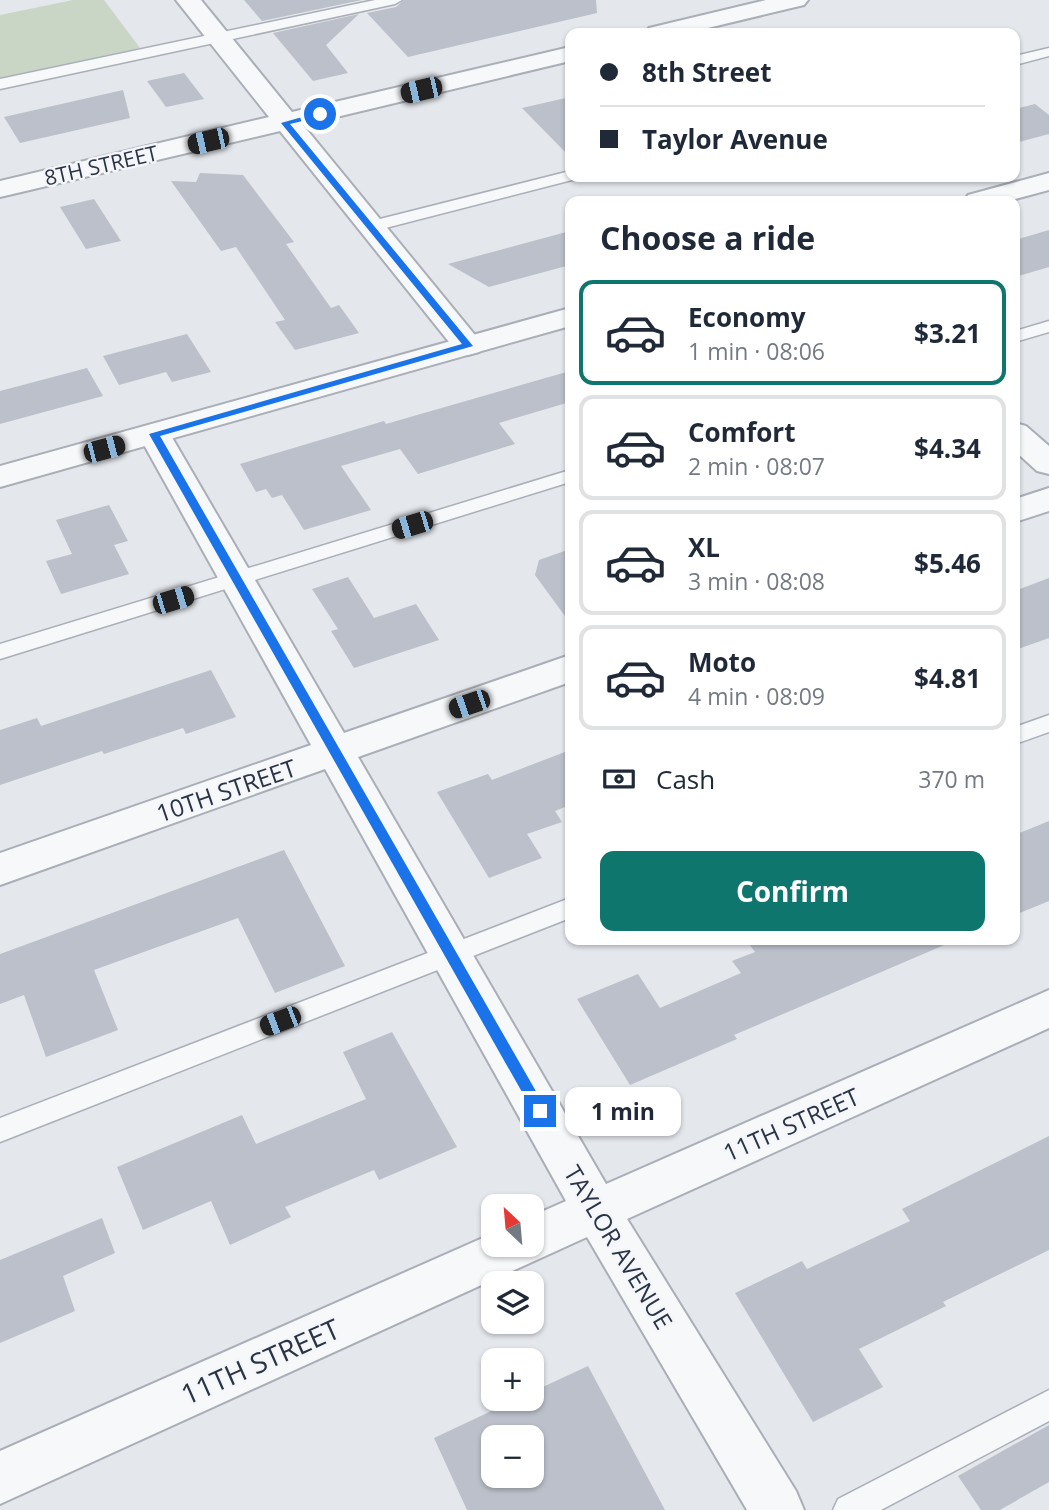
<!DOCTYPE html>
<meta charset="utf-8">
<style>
body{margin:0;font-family:"Open Sans",sans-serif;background:#f2f2f3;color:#1f2937;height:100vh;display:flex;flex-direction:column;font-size:26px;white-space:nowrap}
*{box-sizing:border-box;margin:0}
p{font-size:23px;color:#747a83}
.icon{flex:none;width:38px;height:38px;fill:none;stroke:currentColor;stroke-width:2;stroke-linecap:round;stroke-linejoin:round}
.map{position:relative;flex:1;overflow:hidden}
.details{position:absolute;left:565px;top:196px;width:455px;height:749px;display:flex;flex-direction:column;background:#fff;border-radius:14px;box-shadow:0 2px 5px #0004}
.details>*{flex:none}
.hud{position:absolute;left:565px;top:28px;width:455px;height:154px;border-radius:14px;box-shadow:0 2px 5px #0004;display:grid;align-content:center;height:154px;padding:0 35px;background:#fff}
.needle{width:46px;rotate:334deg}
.fabs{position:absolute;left:481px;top:1194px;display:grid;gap:14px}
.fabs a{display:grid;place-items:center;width:63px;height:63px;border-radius:14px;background:#fff;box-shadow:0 2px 5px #0004;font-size:35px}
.end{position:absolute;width:32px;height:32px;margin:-16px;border:9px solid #1a73e8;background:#fff;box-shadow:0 0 0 4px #fff}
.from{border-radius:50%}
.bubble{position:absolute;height:49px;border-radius:14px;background:#fff;box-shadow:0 2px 5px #0004;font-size:23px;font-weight:700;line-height:49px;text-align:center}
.car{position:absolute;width:21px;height:42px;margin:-21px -10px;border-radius:9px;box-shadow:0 0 5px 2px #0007;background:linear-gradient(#222 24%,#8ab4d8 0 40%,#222 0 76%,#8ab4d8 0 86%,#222 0)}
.hud b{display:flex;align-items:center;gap:24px;height:66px;font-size:26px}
.hud b+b{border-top:2px solid #e0e1e3}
.hud i{width:18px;height:18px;background:#1f2937}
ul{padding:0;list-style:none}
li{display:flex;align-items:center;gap:21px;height:105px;margin:0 14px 10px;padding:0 21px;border:4px solid #e0e1e3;border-radius:14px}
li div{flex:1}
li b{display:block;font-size:26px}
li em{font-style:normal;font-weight:700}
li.active{border-color:#0f766e}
li>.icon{width:63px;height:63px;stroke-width:1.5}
h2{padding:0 35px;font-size:32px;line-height:84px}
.pay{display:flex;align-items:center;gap:18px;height:77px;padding:0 35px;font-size:26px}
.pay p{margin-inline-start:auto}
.cta{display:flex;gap:14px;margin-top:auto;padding:14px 35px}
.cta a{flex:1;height:80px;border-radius:14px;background:#0f766e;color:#fff;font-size:28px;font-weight:700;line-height:80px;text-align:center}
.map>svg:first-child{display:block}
.green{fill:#c9d6c5}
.building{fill:#bbc0ca;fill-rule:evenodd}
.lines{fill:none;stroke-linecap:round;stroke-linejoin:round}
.service-casing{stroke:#a9aeb7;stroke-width:3}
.minor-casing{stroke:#a9aeb7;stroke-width:4}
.tertiary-casing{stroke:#a9aeb7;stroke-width:4}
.service{fill:#f7f8fa;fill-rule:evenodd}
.minor{fill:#f7f8fa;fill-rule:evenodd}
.tertiary{fill:#f7f8fa;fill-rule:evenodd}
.route{fill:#1a73e8}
.labels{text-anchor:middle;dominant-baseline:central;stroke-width:5;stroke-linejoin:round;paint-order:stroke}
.far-street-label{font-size:21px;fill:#2b3445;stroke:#f4f6f9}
.street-label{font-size:24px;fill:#2b3445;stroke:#f4f6f9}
.near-street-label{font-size:28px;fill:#2b3445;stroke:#f4f6f9}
</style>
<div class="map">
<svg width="1049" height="1510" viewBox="0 0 1049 1510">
<rect width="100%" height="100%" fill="#e4e7ec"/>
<polygon class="green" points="73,0 104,0 140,48 0,78 0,15"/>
<g class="building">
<polygon points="244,0 362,0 262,21"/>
<polygon points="404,0 596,0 597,13 408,57 367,13 396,7"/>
<polygon points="359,14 326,45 348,73 313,81 273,33"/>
<polygon points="184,73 204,99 166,107 147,81"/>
<polygon points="123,90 130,118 20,143 4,117"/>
<polygon points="570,97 570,157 522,108"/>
<polygon points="1035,104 1049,115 1049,134 1015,143 1015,109"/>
<polygon points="200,173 243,175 294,242 286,244 331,308 339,305 359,333 295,350 275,322 285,320 236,247 221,251 171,181 196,182"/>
<polygon points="94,199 121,241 86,249 60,207"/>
<polygon points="1049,230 1049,267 1015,277 1015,240"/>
<polygon points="570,231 570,265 489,287 448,264"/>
<polygon points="187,334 211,372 172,382 166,372 119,385 103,356"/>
<polygon points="87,368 103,396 0,424 0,391"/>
<polygon points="570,371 570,402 499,423 515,444 418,474 400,449 341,466 371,510 304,530 282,495 272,498 266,489 256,492 240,464 384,421 386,424"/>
<polygon points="109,505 128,541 114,545 129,574 61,594 46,561 72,554 56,520"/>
<polygon points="570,549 570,623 535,575 539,560"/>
<polygon points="348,577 374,618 416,604 439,640 354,668 331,631 338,629 312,589"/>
<polygon points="1049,578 1049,638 1015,650 1015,591"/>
<polygon points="211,670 236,717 186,734 183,728 104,754 102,751 0,785 0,730 37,718 41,726"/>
<polygon points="570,750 570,805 555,811 562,822 527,834 542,858 489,878 437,792 488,774 492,780"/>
<polygon points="1049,821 1049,901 1015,915 1015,835"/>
<polygon points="284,850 345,966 275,993 238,918 94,970 118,1030 46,1057 24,995 0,1004 0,954"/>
<polygon points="746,940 956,940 734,1035 737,1039 630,1085 577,999 638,974 660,1008 741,973 732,961 755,952"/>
<polygon points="392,1032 457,1147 379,1180 374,1170 285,1207 291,1217 230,1245 211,1201 143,1230 117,1167 242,1115 256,1144 366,1099 343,1052"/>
<polygon points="1049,1136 1049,1250 943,1302 946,1306 859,1349 883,1387 813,1422 735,1293 802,1261 807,1269 910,1221 902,1209"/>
<polygon points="102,1218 115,1253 63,1276 75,1311 0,1343 0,1260"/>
<path d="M588,1366L665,1510H467L434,1438L519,1398H532V1392ZM494,1437H532V1475H494Z"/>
<polygon points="1049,1425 1049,1482 1000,1510 981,1510 958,1476"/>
</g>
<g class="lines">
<defs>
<g id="service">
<polygon points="375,0 402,0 395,4 0,89 0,79"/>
<polygon points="1049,48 1049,56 1015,65 1015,56"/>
<polygon points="570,171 570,177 578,177 576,179 370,232 362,227 364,223"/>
<polygon points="1049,321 1049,332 1015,342 1015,331"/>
<polygon points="570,470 570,482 0,659 0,644"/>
<polygon points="1049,715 1049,732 1015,744 1015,727"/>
<polygon points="570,898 570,918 0,1142 0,1118"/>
<polygon points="1049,1390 1049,1421 881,1510 833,1510 838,1499"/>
</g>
<g id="minor">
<polygon points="176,0 201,0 292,112 570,47 570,61 303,125 479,340 483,346 479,352 468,355 457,352 280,131 0,197 0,181 269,117"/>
<polygon points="766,0 808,0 804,5 687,33 646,33 649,28"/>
<polygon points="1015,423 1026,426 1049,446 1049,474 1037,471 1015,451"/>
<polygon points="154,424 165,427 170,434 344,733 570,655 570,682 358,757 606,1184 1049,990 1049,1028 627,1219 796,1491 804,1510 747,1510 587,1237 0,1504 0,1451 494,1233 494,1244 532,1244 532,1216 566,1201 325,769 0,885 0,853 311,745 138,434 143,427"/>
<polygon points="1049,488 1049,511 1015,522 1015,499"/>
</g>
<g id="tertiary">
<polygon points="1049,173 1049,190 1008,201 964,201 968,195"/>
<polygon points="570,308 570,326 0,487 0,466"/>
</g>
</defs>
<use href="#service" class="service-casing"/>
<use href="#minor" class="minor-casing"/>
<use href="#tertiary" class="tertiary-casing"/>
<use href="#service" class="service"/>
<use href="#minor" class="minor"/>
<use href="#tertiary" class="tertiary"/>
</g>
<polygon class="route" points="320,112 323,116 290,124 473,346 160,436 545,1107 545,1115 535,1115 149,434 462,344 281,123"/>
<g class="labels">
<g class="far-street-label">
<text transform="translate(101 165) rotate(-13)">8TH STREET</text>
</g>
<g class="street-label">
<text transform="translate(226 790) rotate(-19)">10TH STREET</text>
<text transform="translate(791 1124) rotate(-24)">11TH STREET</text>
<text transform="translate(619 1247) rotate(59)">TAYLOR AVENUE</text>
</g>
<g class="near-street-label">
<text transform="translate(260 1361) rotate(-24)">11TH STREET</text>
</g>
</g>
</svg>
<div class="fabs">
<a><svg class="needle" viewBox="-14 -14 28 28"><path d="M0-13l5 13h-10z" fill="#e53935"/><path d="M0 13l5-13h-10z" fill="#747a83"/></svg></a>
<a><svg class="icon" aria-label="layers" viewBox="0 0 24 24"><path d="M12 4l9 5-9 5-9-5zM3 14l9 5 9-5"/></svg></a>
<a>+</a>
<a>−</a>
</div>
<i class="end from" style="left:320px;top:114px"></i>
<i class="end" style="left:540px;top:1111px"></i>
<div class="bubble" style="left:565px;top:1087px;width:116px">1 min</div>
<i class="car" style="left:421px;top:90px;rotate:257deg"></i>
<i class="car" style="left:208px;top:141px;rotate:257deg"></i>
<i class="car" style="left:104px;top:449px;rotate:75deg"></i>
<i class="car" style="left:412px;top:525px;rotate:253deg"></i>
<i class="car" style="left:173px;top:600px;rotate:73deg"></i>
<i class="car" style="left:469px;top:704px;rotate:251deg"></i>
<i class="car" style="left:280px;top:1021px;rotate:249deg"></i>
<div class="hud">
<b><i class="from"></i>8th Street</b>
<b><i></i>Taylor Avenue</b>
</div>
<section class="details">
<h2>Choose a ride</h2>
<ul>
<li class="active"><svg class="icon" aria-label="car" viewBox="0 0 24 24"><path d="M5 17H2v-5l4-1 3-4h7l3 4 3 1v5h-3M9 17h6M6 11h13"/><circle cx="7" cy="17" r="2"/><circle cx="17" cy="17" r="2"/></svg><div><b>Economy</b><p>1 min · 08:06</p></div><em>$3.21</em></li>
<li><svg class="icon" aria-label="car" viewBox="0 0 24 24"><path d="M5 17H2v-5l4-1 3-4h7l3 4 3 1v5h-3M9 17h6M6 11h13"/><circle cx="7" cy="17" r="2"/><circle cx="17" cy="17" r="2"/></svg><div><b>Comfort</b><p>2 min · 08:07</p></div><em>$4.34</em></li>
<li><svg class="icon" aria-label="car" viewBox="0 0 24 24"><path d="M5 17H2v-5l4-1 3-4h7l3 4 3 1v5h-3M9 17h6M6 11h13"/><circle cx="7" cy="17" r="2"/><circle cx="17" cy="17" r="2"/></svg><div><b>XL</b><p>3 min · 08:08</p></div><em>$5.46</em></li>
<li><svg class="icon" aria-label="car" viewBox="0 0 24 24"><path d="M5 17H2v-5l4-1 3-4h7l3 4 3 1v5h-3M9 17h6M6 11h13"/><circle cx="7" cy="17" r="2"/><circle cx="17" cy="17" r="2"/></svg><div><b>Moto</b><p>4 min · 08:09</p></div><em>$4.81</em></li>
</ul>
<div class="pay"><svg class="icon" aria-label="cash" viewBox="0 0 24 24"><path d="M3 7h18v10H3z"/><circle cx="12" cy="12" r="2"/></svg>Cash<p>370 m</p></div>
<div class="cta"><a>Confirm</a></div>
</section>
</div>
